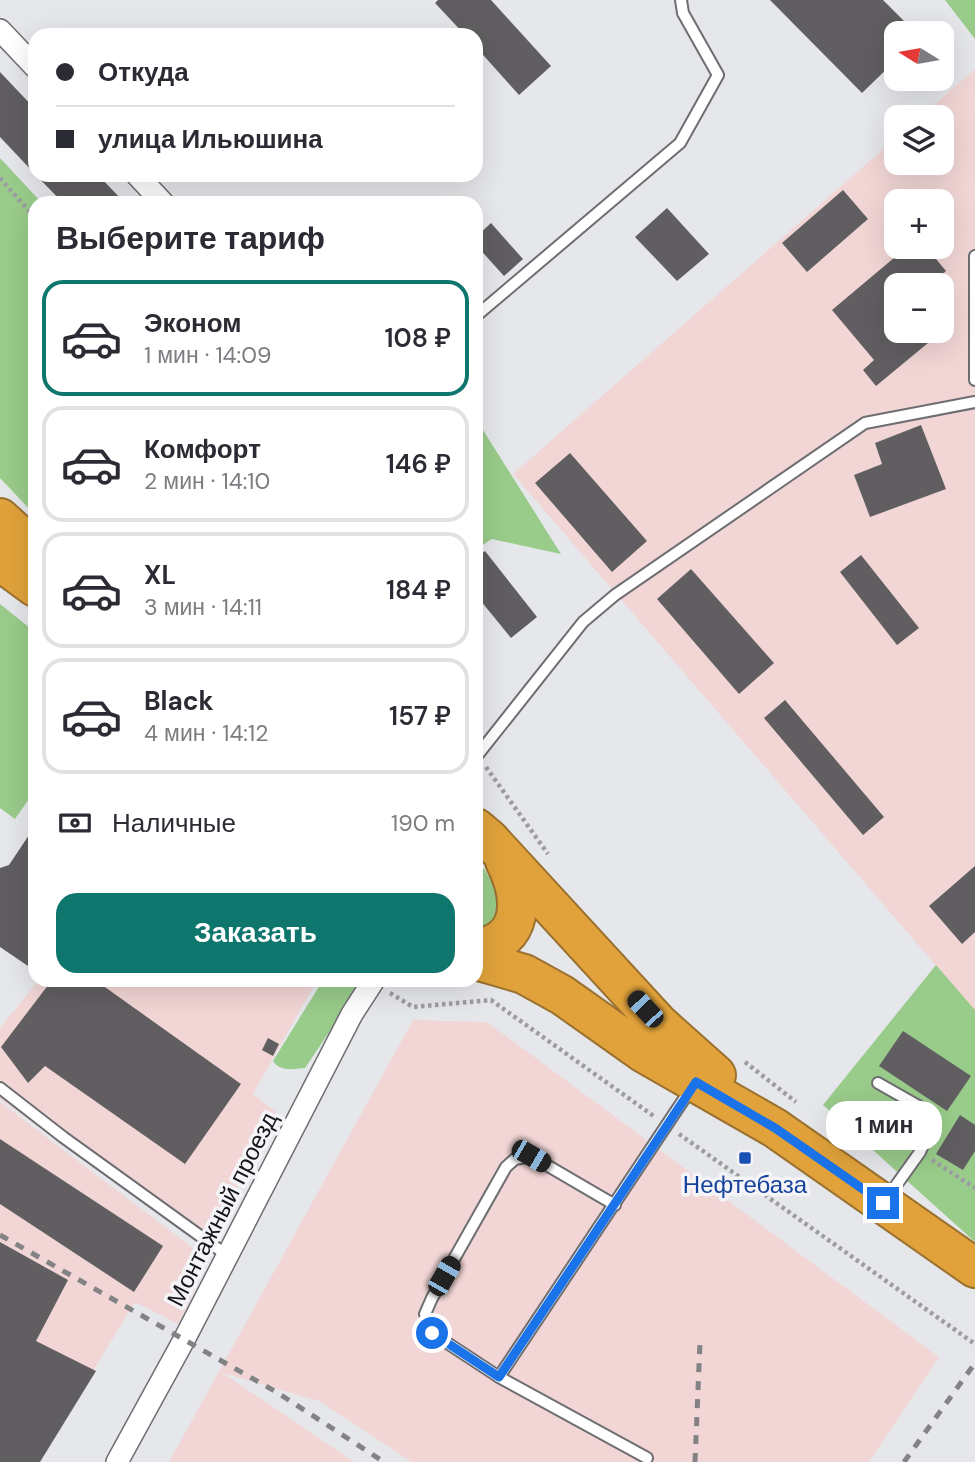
<!DOCTYPE html>
<html lang="ru">
<meta charset="utf-8">
<style>
body{margin:0;font-family:"DM Sans",sans-serif;background:#f2f2f3;color:#2b2b33;height:100vh;display:flex;flex-direction:column;font-size:26px;white-space:nowrap}
*{box-sizing:border-box;margin:0}
p{font-size:23px;color:#7c7c81}
.icon{flex:none;width:38px;height:38px;fill:none;stroke:currentColor;stroke-width:2;stroke-linecap:round;stroke-linejoin:round}
.map{position:relative;flex:1;overflow:hidden}
.drawer{position:absolute;left:28px;top:196px;width:455px;height:791px;display:flex;flex-direction:column;background:#fff;border-radius:21px;box-shadow:0 7px 28px #0002}
.drawer>*{flex:none}
.hud{position:absolute;left:28px;top:28px;width:455px;height:154px;border-radius:21px;box-shadow:0 7px 28px #0002;display:grid;align-content:center;height:154px;padding:0 28px;background:#fff}
.needle{width:46px;rotate:281deg}
.buttons{position:absolute;left:884px;top:21px;display:grid;gap:14px}
.buttons a{display:grid;place-items:center;width:70px;height:70px;border-radius:14px;background:#fff;box-shadow:0 7px 28px #0002;font-size:35px}
.end{position:absolute;width:32px;height:32px;margin:-16px;border:9px solid #1a73e8;background:#fff;box-shadow:0 0 0 4px #fff}
.from{border-radius:50%}
.bubble{position:absolute;height:49px;border-radius:21px;background:#fff;box-shadow:0 7px 28px #0002;font-size:23px;font-weight:600;line-height:49px;text-align:center}
.car{position:absolute;width:21px;height:42px;margin:-21px -10px;border-radius:9px;box-shadow:0 0 5px 2px #0007;background:linear-gradient(#222 24%,#8ab4d8 0 40%,#222 0 76%,#8ab4d8 0 86%,#222 0)}
.hud b{display:flex;align-items:center;gap:24px;height:66px;font-size:26px}
.hud b+b{border-top:2px solid #e1e1e2}
.hud i{width:18px;height:18px;background:#2b2b33}
ul{padding:0;list-style:none}
li{display:flex;align-items:center;gap:21px;height:116px;margin:0 14px 10px;padding:0 14px;border:4px solid #e1e1e2;border-radius:21px}
li div{flex:1}
li b{display:block;font-size:26px}
li em{font-style:normal;font-weight:600}
li.current{border-color:#0f766e}
li>.icon{width:63px;height:63px;stroke-width:1.5}
h2{padding:0 28px;font-size:32px;line-height:84px}
.pay{display:flex;align-items:center;gap:18px;height:77px;padding:0 28px;font-size:26px}
.pay p{margin-inline-start:auto}
.action{display:flex;gap:14px;margin-top:auto;padding:14px 28px}
.action a{flex:1;height:80px;border-radius:21px;background:#0f766e;color:#fff;font-size:28px;font-weight:600;line-height:80px;text-align:center}
.map>svg:first-child{display:block}
.industrial{fill:#f1d6d5;fill-rule:evenodd}
.green{fill:#99cb8a}
.building{fill:#615e61}
.lines{fill:none;stroke-linecap:round;stroke-linejoin:round}
.lane-casing{stroke:#6e6e72;stroke-width:14}
.street-casing{stroke:#6e6e72;stroke-width:24}
.highway-casing{stroke:#9a712f;stroke-width:42}
.path{stroke:#9c9da0;stroke-width:4.5;stroke-dasharray:3.5 3.5;stroke-linecap:butt}
.lane{stroke:#fff;stroke-width:10}
.street{stroke:#fff;stroke-width:21}
.highway{stroke:#e1a23b;stroke-width:38}
.rail{stroke:#838386;stroke-width:5;stroke-dasharray:9 9;stroke-linecap:butt}
.route{stroke:#1a73e8;stroke-width:9}
.transit-dot{fill:#1a4fb4;stroke:#f4f4f9;stroke-width:2.5}
.labels{text-anchor:middle;dominant-baseline:central;stroke-width:7;stroke-linejoin:round;paint-order:stroke}
.transit-label{font-size:24px;fill:#164399;stroke:#f4f4f9}
.street-label{font-size:24px;fill:#171719;stroke:#f4f4f9}
</style>
<div class="map">
<svg width="975" height="1462" viewBox="0 0 975 1462">
<rect width="100%" height="100%" fill="#e6e7eb"/>
<g class="industrial">
<path d="M975,69V1011L513,474L896,138V163H942V117H920ZM896,201H942V247H896ZM896,285H942V331H896Z"/>
<polygon points="39,980 303,980 313,987 253,1094 276,1112 206,1248 0,1099 0,1028"/>
<polygon points="413,1020 487,1022 939,1357 869,1462 412,1462 319,1401 223,1373 354,1462 169,1462"/>
<polygon points="0,1102 209,1260 178,1324 135,1302 37,1462 0,1462"/>
</g>
<g class="green">
<polygon points="945,0 975,0 975,40 975,39"/>
<polygon points="0,158 42,203 35,203 35,515 0,478"/>
<polygon points="476,419 561,554 492,539 476,549"/>
<polygon points="0,604 35,632 35,790 15,819 0,808"/>
<path d="M476,859C494,878 514,920 476,933Z"/>
<polygon points="936,965 975,1010 975,1242 823,1105"/>
<path d="M314,980H359L357,991L305,1068C294,1069 280,1072 273,1061L320,985Z"/>
</g>
<g class="building">
<polygon points="438,0 491,0 551,66 519,95 476,47 476,35 465,35 435,3"/>
<polygon points="770,0 883,0 916,33 896,33 896,60 862,93"/>
<polygon points="0,72 35,109 35,174 0,137"/>
<polygon points="36,175 98,175 125,203 63,203"/>
<polygon points="843,190 868,219 807,272 782,243"/>
<polygon points="667,208 709,254 677,281 635,237"/>
<polygon points="491,223 523,259 504,276 476,245 476,237"/>
<polygon points="907,247 926,247 946,271 929,285 896,285 896,331 918,331 928,343 876,386 863,370 874,360 832,310"/>
<polygon points="921,425 946,489 870,517 854,475 882,464 875,443"/>
<polygon points="570,453 647,541 612,572 535,483"/>
<polygon points="485,551 537,617 511,638 476,595 476,558"/>
<polygon points="861,555 919,628 897,645 840,572"/>
<polygon points="691,569 774,663 739,694 657,599"/>
<polygon points="785,700 884,817 863,835 764,718"/>
<polygon points="29,835 35,839 35,955 28,966 0,947 0,868 9,865"/>
<polygon points="975,866 975,932 962,944 929,906"/>
<polygon points="52,980 95,980 241,1084 185,1164 45,1066 28,1083 1,1047"/>
<polygon points="903,1031 971,1076 947,1111 879,1066"/>
<polygon points="268,1038 279,1044 273,1056 262,1050"/>
<polygon points="960,1115 975,1125 975,1151 963,1170 936,1154"/>
<polygon points="0,1139 163,1246 134,1292 0,1204"/>
<polygon points="0,1242 68,1280 36,1341 96,1371 40,1462 0,1462"/>
</g>
<g class="lines">
<defs>
<g id="lane">
<polyline points="975,256 975,380"/>
<polyline points="476,316 680,143 718,75 683,13 681,0"/>
<polyline points="476,757 583,622 615,595 865,423 975,402"/>
<polyline points="878,1083 922,1108 933,1123 920,1152 887,1198"/>
<polyline points="0,1088 63,1137 228,1256"/>
<polyline points="615,1205 531,1156 515,1159 506,1167 432,1298 425,1314 432,1333 499,1377 692,1087"/>
<polyline points="499,1377 647,1458"/>
</g>
<g id="street">
<polyline points="0,30 35,67"/>
<polyline points="137,175 163,203"/>
<polyline points="117,1462 185,1338 352,1014 374,980"/>
</g>
<g id="highway">
<polyline points="0,518 35,550"/>
<polyline points="0,561 35,587"/>
<polyline points="476,828 489,839 659,1024 716,1075"/>
<path d="M476,949C526,941 523,897 505,861"/>
<polyline points="476,960 524,974 562,995 644,1053 775,1128 975,1268"/>
</g>
</defs>
<use href="#lane" class="lane-casing"/>
<use href="#street" class="street-casing"/>
<use href="#highway" class="highway-casing"/>
<g class="path">
<polyline points="0,178 35,218"/>
<polyline points="486,767 548,854"/>
<polyline points="390,993 413,1007 491,1000 655,1117"/>
<polyline points="745,1062 796,1102"/>
<polyline points="679,1134 975,1344"/>
<polyline points="932,1160 975,1188"/>
</g>
<use href="#lane" class="lane"/>
<use href="#street" class="street"/>
<use href="#highway" class="highway"/>
<g class="rail">
<polyline points="0,1235 278,1393 384,1462"/>
<polyline points="695,1462 700,1342"/>
<polyline points="904,1462 975,1363"/>
</g>
</g>
<g class="lines">
<polyline class="route" points="432,1333 499,1377 696,1082 775,1128 883,1203"/>
</g>
<rect class="transit-dot" x="738" y="1151" width="14" height="14" rx="3.5"/>
<g class="labels">
<g class="transit-label">
<text x="745" y="1184">Нефтебаза</text>
</g>
<g class="street-label">
<text transform="translate(222 1209) rotate(-63)">Монтажный проезд</text>
</g>
</g>
</svg>
<div class="buttons">
<a><svg class="needle" viewBox="-14 -14 28 28"><path d="M0-13l5 13h-10z" fill="#e53935"/><path d="M0 13l5-13h-10z" fill="#7c7c81"/></svg></a>
<a><svg class="icon" aria-label="layers" viewBox="0 0 24 24"><path d="M12 4l9 5-9 5-9-5zM3 14l9 5 9-5"/></svg></a>
<a>+</a>
<a>−</a>
</div>
<i class="end from" style="left:432px;top:1333px"></i>
<i class="end" style="left:883px;top:1203px"></i>
<div class="bubble" style="left:826px;top:1101px;width:116px">1 мин</div>
<i class="car" style="left:645px;top:1009px;rotate:317deg"></i>
<i class="car" style="left:531px;top:1156px;rotate:120deg"></i>
<i class="car" style="left:444px;top:1276px;rotate:30deg"></i>
<div class="hud">
<b><i class="from"></i>Откуда</b>
<b><i></i>улица Ильюшина</b>
</div>
<section class="drawer">
<h2>Выберите тариф</h2>
<ul>
<li class="current"><svg class="icon" aria-label="car" viewBox="0 0 24 24"><path d="M5 17H2v-5l4-1 3-4h7l3 4 3 1v5h-3M9 17h6M6 11h13"/><circle cx="7" cy="17" r="2"/><circle cx="17" cy="17" r="2"/></svg><div><b>Эконом</b><p>1 мин · 14:09</p></div><em>108 ₽</em></li>
<li><svg class="icon" aria-label="car" viewBox="0 0 24 24"><path d="M5 17H2v-5l4-1 3-4h7l3 4 3 1v5h-3M9 17h6M6 11h13"/><circle cx="7" cy="17" r="2"/><circle cx="17" cy="17" r="2"/></svg><div><b>Комфорт</b><p>2 мин · 14:10</p></div><em>146 ₽</em></li>
<li><svg class="icon" aria-label="car" viewBox="0 0 24 24"><path d="M5 17H2v-5l4-1 3-4h7l3 4 3 1v5h-3M9 17h6M6 11h13"/><circle cx="7" cy="17" r="2"/><circle cx="17" cy="17" r="2"/></svg><div><b>XL</b><p>3 мин · 14:11</p></div><em>184 ₽</em></li>
<li><svg class="icon" aria-label="car" viewBox="0 0 24 24"><path d="M5 17H2v-5l4-1 3-4h7l3 4 3 1v5h-3M9 17h6M6 11h13"/><circle cx="7" cy="17" r="2"/><circle cx="17" cy="17" r="2"/></svg><div><b>Black</b><p>4 мин · 14:12</p></div><em>157 ₽</em></li>
</ul>
<div class="pay"><svg class="icon" aria-label="cash" viewBox="0 0 24 24"><path d="M3 7h18v10H3z"/><circle cx="12" cy="12" r="2"/></svg>Наличные<p>190 m</p></div>
<div class="action"><a>Заказать</a></div>
</section>
</div>
